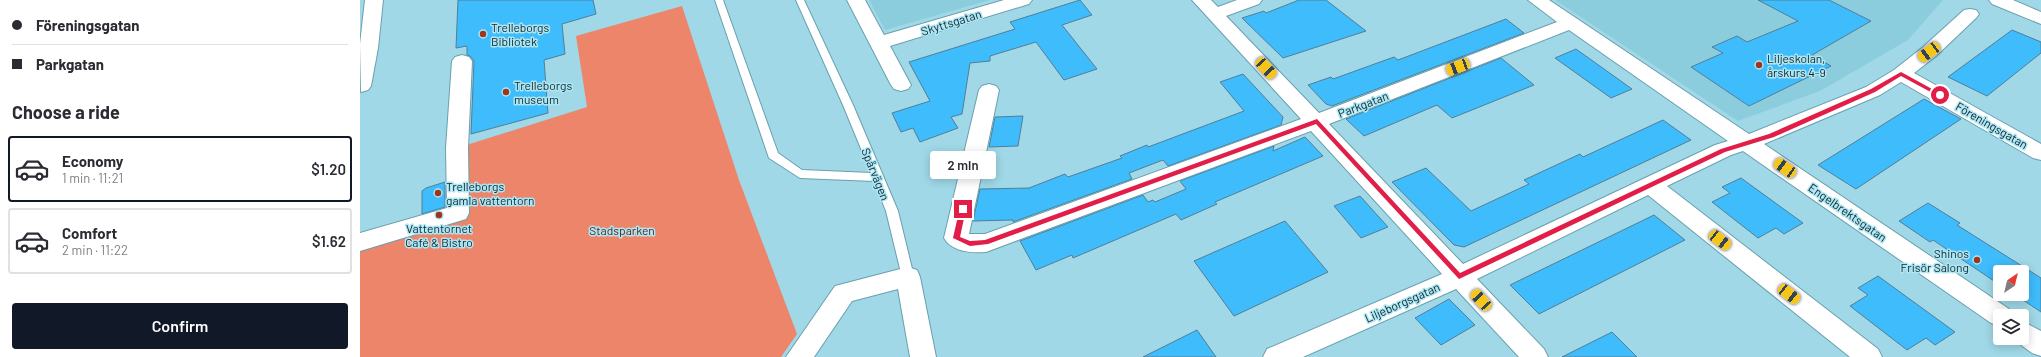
<!DOCTYPE html>
<meta charset="utf-8">
<style>
body{margin:0;font-family:Barlow,sans-serif;background:#f2f2f3;color:#2b2b33;height:100vh;display:flex;flex-direction:column;font-size:15px;white-space:nowrap}
*{box-sizing:border-box;margin:0}
p{font-size:13px;color:#7c7c81}
.icon{flex:none;width:22px;height:22px;fill:none;stroke:currentColor;stroke-width:2;stroke-linecap:round;stroke-linejoin:round}
.map{position:relative;flex:1;overflow:hidden}
.sheet{display:flex;flex-direction:column;background:#fff;width:360px}
.sheet>*{flex:none}
.banner{display:grid;align-content:center;height:88px;padding:0 12px;background:#fff}
.needle{width:26px;rotate:35deg}
.controls{position:absolute;left:1633px;top:265px;display:grid;gap:8px}
.controls a{display:grid;place-items:center;width:36px;height:36px;border-radius:4px;background:#fff;box-shadow:0 2px 10px #0003;font-size:20px}
.end{position:absolute;width:18px;height:18px;margin:-9px;border:5px solid #e11d48;background:#fff;box-shadow:0 0 0 2px #fff}
.from{border-radius:50%}
.bubble{position:absolute;height:28px;border-radius:4px;background:#fff;box-shadow:0 2px 10px #0003;font-size:13px;font-weight:600;line-height:28px;text-align:center}
.car{position:absolute;width:12px;height:24px;margin:-12px -6px;border-radius:5px;box-shadow:0 0 3px 1px #0007;background:linear-gradient(#f5c518 24%,#345 0 40%,#f5c518 0 76%,#345 0 86%,#f5c518 0)}
.banner b{display:flex;align-items:center;gap:14px;height:38px;font-size:15px}
.banner b+b{border-top:1px solid #e1e1e2}
.banner i{width:10px;height:10px;background:#2b2b33}
ul{padding:0;list-style:none}
li{display:flex;align-items:center;gap:12px;height:66px;margin:0 8px 6px;padding:0 4px;border:2px solid #e1e1e2;border-radius:4px}
li div{flex:1}
li b{display:block;font-size:15px}
li em{font-style:normal;font-weight:600}
li.on{border-color:#111827}
li>.icon{width:36px;height:36px;stroke-width:1.5}
h2{padding:0 12px;font-size:18px;line-height:48px}
.cta{display:flex;gap:8px;margin-top:auto;padding:8px 12px}
.cta a{flex:1;height:46px;border-radius:4px;background:#111827;color:#fff;font-size:16px;font-weight:600;line-height:46px;text-align:center}
main{display:flex;flex:1;min-height:0}
.map>svg:first-child{display:block}
.built{fill:#8ccddd}
.green{fill:#ed856b}
.building{fill:#3ebcfb;stroke:#537e97}
.lines{fill:none;stroke-linecap:round;stroke-linejoin:round}
.lane-casing{stroke:#69a0ae;stroke-width:2}
.street-casing{stroke:#69a0ae;stroke-width:2}
.secondary-casing{stroke:#69a0ae;stroke-width:2}
.lane{fill:#fff;fill-rule:evenodd}
.street{fill:#fff;fill-rule:evenodd}
.secondary{fill:#fff;fill-rule:evenodd}
.route{fill:#e11d48}
.poi-dot{fill:#9f361b;stroke:#ade6f4;stroke-width:1.5}
.labels{text-anchor:middle;dominant-baseline:central;stroke-width:3;stroke-linejoin:round;paint-order:stroke}
.street-label{font-size:12px;fill:#11282d;stroke:#ade6f4}
.poi-label{font-size:12px;fill:#11282d;stroke:#ade6f4;text-anchor:start}
.park-label{font-size:12px;fill:#5e1a08;stroke:#ade6f4}
</style>
<main>
<section class="sheet">
<div class="banner">
<b><i class="from"></i>Föreningsgatan</b>
<b><i></i>Parkgatan</b>
</div>
<h2>Choose a ride</h2>
<ul>
<li class="on"><svg class="icon" aria-label="car" viewBox="0 0 24 24"><path d="M5 17H2v-5l4-1 3-4h7l3 4 3 1v5h-3M9 17h6M6 11h13"/><circle cx="7" cy="17" r="2"/><circle cx="17" cy="17" r="2"/></svg><div><b>Economy</b><p>1 min · 11:21</p></div><em>$1.20</em></li>
<li><svg class="icon" aria-label="car" viewBox="0 0 24 24"><path d="M5 17H2v-5l4-1 3-4h7l3 4 3 1v5h-3M9 17h6M6 11h13"/><circle cx="7" cy="17" r="2"/><circle cx="17" cy="17" r="2"/></svg><div><b>Comfort</b><p>2 min · 11:22</p></div><em>$1.62</em></li>
</ul>
<div class="cta"><a>Confirm</a></div>
</section>
<div class="map">
<svg width="1681" height="357" viewBox="0 0 1681 357">
<rect width="100%" height="100%" fill="#a0d8e7"/>
<g class="built">
<polygon points="509,0 630,0 525,30"/>
<polygon points="1195,0 1583,0 1548,40 1460,91 1378,121"/>
</g>
<polygon class="green" points="322,6 379,180 437,334 421,357 0,357 0,242 98,213 97,148 227,107 216,36"/>
<g class="building">
<polygon points="98,0 233,0 236,14 202,24 205,54 184,60 188,113 111,134 114,61 110,56 107,55 107,46 96,48"/>
<polygon points="720,0 732,15 702,25 737,69 704,80 676,42 630,56 630,61 610,63 602,114 591,117 598,128 560,142 553,128 541,132 532,113 570,101 549,62 655,29 650,22"/>
<polygon points="939,0 966,0 1006,31 923,58 882,18 904,11 906,13"/>
<polygon points="1398,0 1469,0 1511,21 1452,55 1471,66 1389,106 1331,67 1363,53 1352,47 1377,36 1387,42 1438,21"/>
<polygon points="1146,19 1164,33 972,106 966,104 948,85 971,77 973,79 1034,57 1038,60"/>
<polygon points="1652,30 1681,42 1681,53 1627,96 1588,77"/>
<polygon points="1216,49 1272,89 1251,98 1195,58"/>
<polygon points="1141,58 1174,85 1092,118 1077,105 1004,136 986,119"/>
<polygon points="883,74 923,117 921,125 808,166 803,160 769,173 772,179 653,222 653,220 613,221 620,189 669,188 705,174 708,177 762,158 760,156 787,145 788,147 884,111 860,82"/>
<polygon points="1564,99 1601,119 1496,189 1458,165"/>
<polygon points="663,116 658,146 629,147 635,117"/>
<polygon points="1303,120 1331,140 1104,247 1094,245 1032,182 1066,168 1111,211 1169,184 1164,180 1220,154 1223,157"/>
<polygon points="945,137 963,156 855,202 857,204 821,220 816,214 713,258 712,255 676,270 660,241 783,195 788,202 793,200 795,202 826,189 820,181 914,146 913,151"/>
<polygon points="1381,178 1443,223 1424,234 1416,228 1398,238 1352,202 1370,193 1362,187"/>
<polygon points="85,182 85,207 62,214 62,191 66,188"/>
<polygon points="1000,196 1028,227 1001,238 974,206"/>
<polygon points="1568,203 1600,223 1597,225 1681,278 1681,312 1654,294 1662,294 1662,272 1640,272 1640,285 1573,240 1570,242 1539,221"/>
<polygon points="1294,215 1325,240 1179,314 1150,285"/>
<polygon points="925,221 968,272 874,316 834,261"/>
<polygon points="1518,276 1595,332 1575,345 1566,338 1547,350 1490,306 1508,295 1498,288"/>
<polygon points="1089,299 1115,325 1081,345 1055,318"/>
<polygon points="837,330 856,357 783,357"/>
<polygon points="1252,332 1277,357 1202,357"/>
</g>
<g class="lines">
<defs>
<polygon id="lane" points="355,0 363,0 418,153 442,170 511,173 483,105 436,0 444,0 493,105 538,211 554,277 552,280 548,282 544,280 542,277 526,211 514,181 440,178 409,158"/>
<g id="street">
<polygon points="5,0 23,0 18,48 11,86 8,90 1,92 0,44"/>
<polygon points="487,0 505,0 524,35 644,0 672,0 669,4 530,46 551,85 548,89 541,91 534,89 531,85"/>
<path d="M832,0H851L858,7L877,0H902L899,4L866,16L959,113L1197,22L1168,0H1189L1389,134L1506,87L1534,70L1562,48L1604,10L1610,9L1616,10L1619,14L1616,18L1576,56L1554,73L1681,144V160L1673,158L1541,82L1520,95L1404,144L1649,309L1653,316H1640V326L1631,323L1383,151L1371,155L1307,186L1518,349L1522,357H1490L1288,195L1117,279L1184,349L1188,357H1159L1096,289L943,357H903L907,349L1082,274L951,131L626,252C611,253 592,252 584,238L619,90L622,86L629,84L636,86L639,90L609,234H625L941,119ZM1209,30L1368,141L1355,145L1103,264L969,124Z"/>
<polygon points="102,55 109,57 112,61 108,148 109,213 106,219 0,251 0,233 87,208 86,148 92,61 95,57"/>
<polygon points="548,267 557,270 560,277 576,357 550,357 538,289 492,301 454,357 426,357 475,286"/>
<polygon points="1662,321 1681,331 1681,356 1672,353 1653,339 1652,338 1662,338"/>
</g>
<polygon id="secondary" points="1629,0 1653,0 1681,12 1681,24 1632,4"/>
</defs>
<use href="#lane" class="lane-casing"/>
<use href="#street" class="street-casing"/>
<use href="#secondary" class="secondary-casing"/>
<use href="#lane" class="lane"/>
<use href="#street" class="street"/>
<use href="#secondary" class="secondary"/>
</g>
<polygon class="route" points="1541,72 1583,95 1578,96 1541,76 1515,92 1414,137 1365,152 1099,279 956,124 628,244 610,246 593,238 600,207 606,209 600,237 610,241 625,240 957,119 1100,273 1361,149 1409,134 1511,89"/>
<g class="poi-dot">
<circle cx="123" cy="34" r="4"/>
<circle cx="1399" cy="65" r="4"/>
<circle cx="146" cy="92" r="4"/>
<circle cx="78" cy="193" r="4"/>
<circle cx="79" cy="215" r="4"/>
<circle cx="1617" cy="260" r="4"/>
</g>
<g class="labels">
<g class="street-label">
<text transform="translate(591 22) rotate(-17)">Skyttsgatan</text>
<text transform="translate(1003 104) rotate(-21)">Parkgatan</text>
<text transform="translate(1632 125) rotate(30)">Föreningsgatan</text>
<text transform="translate(516 174) rotate(68)">Spårvägen</text>
<text transform="translate(1488 212) rotate(35)">Engelbrektsgatan</text>
<text transform="translate(1042 302) rotate(-24)">Liljeborgsgatan</text>
</g>
<g class="poi-label">
<text x="131" y="27">Trelleborgs<tspan x="131" dy="14">Bibliotek</tspan></text>
<text x="1407" y="58">Liljeskolan,<tspan x="1407" dy="14">årskurs 4-9</tspan></text>
<text x="154" y="85">Trelleborgs<tspan x="154" dy="14">museum</tspan></text>
<text x="86" y="186">Trelleborgs<tspan x="86" dy="14">gamla vattentorn</tspan></text>
<text x="79" y="228" text-anchor="middle">Vattentornet<tspan x="79" dy="14">Café &amp; Bistro</tspan></text>
<text x="1609" y="253" text-anchor="end">Shinos<tspan x="1609" dy="14">Frisör Salong</tspan></text>
</g>
<g class="park-label">
<text x="262" y="230">Stadsparken</text>
</g>
</g>
</svg>
<div class="controls">
<a><svg class="needle" viewBox="-14 -14 28 28"><path d="M0-13l5 13h-10z" fill="#e53935"/><path d="M0 13l5-13h-10z" fill="#7c7c81"/></svg></a>
<a><svg class="icon" aria-label="layers" viewBox="0 0 24 24"><path d="M12 4l9 5-9 5-9-5zM3 14l9 5 9-5"/></svg></a>
</div>
<i class="end from" style="left:1580px;top:95px"></i>
<i class="end" style="left:603px;top:209px"></i>
<div class="bubble" style="left:570px;top:151px;width:66px">2 min</div>
<i class="car" style="left:1569px;top:52px;rotate:233deg"></i>
<i class="car" style="left:1098px;top:67px;rotate:249deg"></i>
<i class="car" style="left:906px;top:68px;rotate:137deg"></i>
<i class="car" style="left:1425px;top:168px;rotate:305deg"></i>
<i class="car" style="left:1360px;top:240px;rotate:128deg"></i>
<i class="car" style="left:1429px;top:294px;rotate:128deg"></i>
<i class="car" style="left:1121px;top:300px;rotate:317deg"></i>
</div>
</main>
